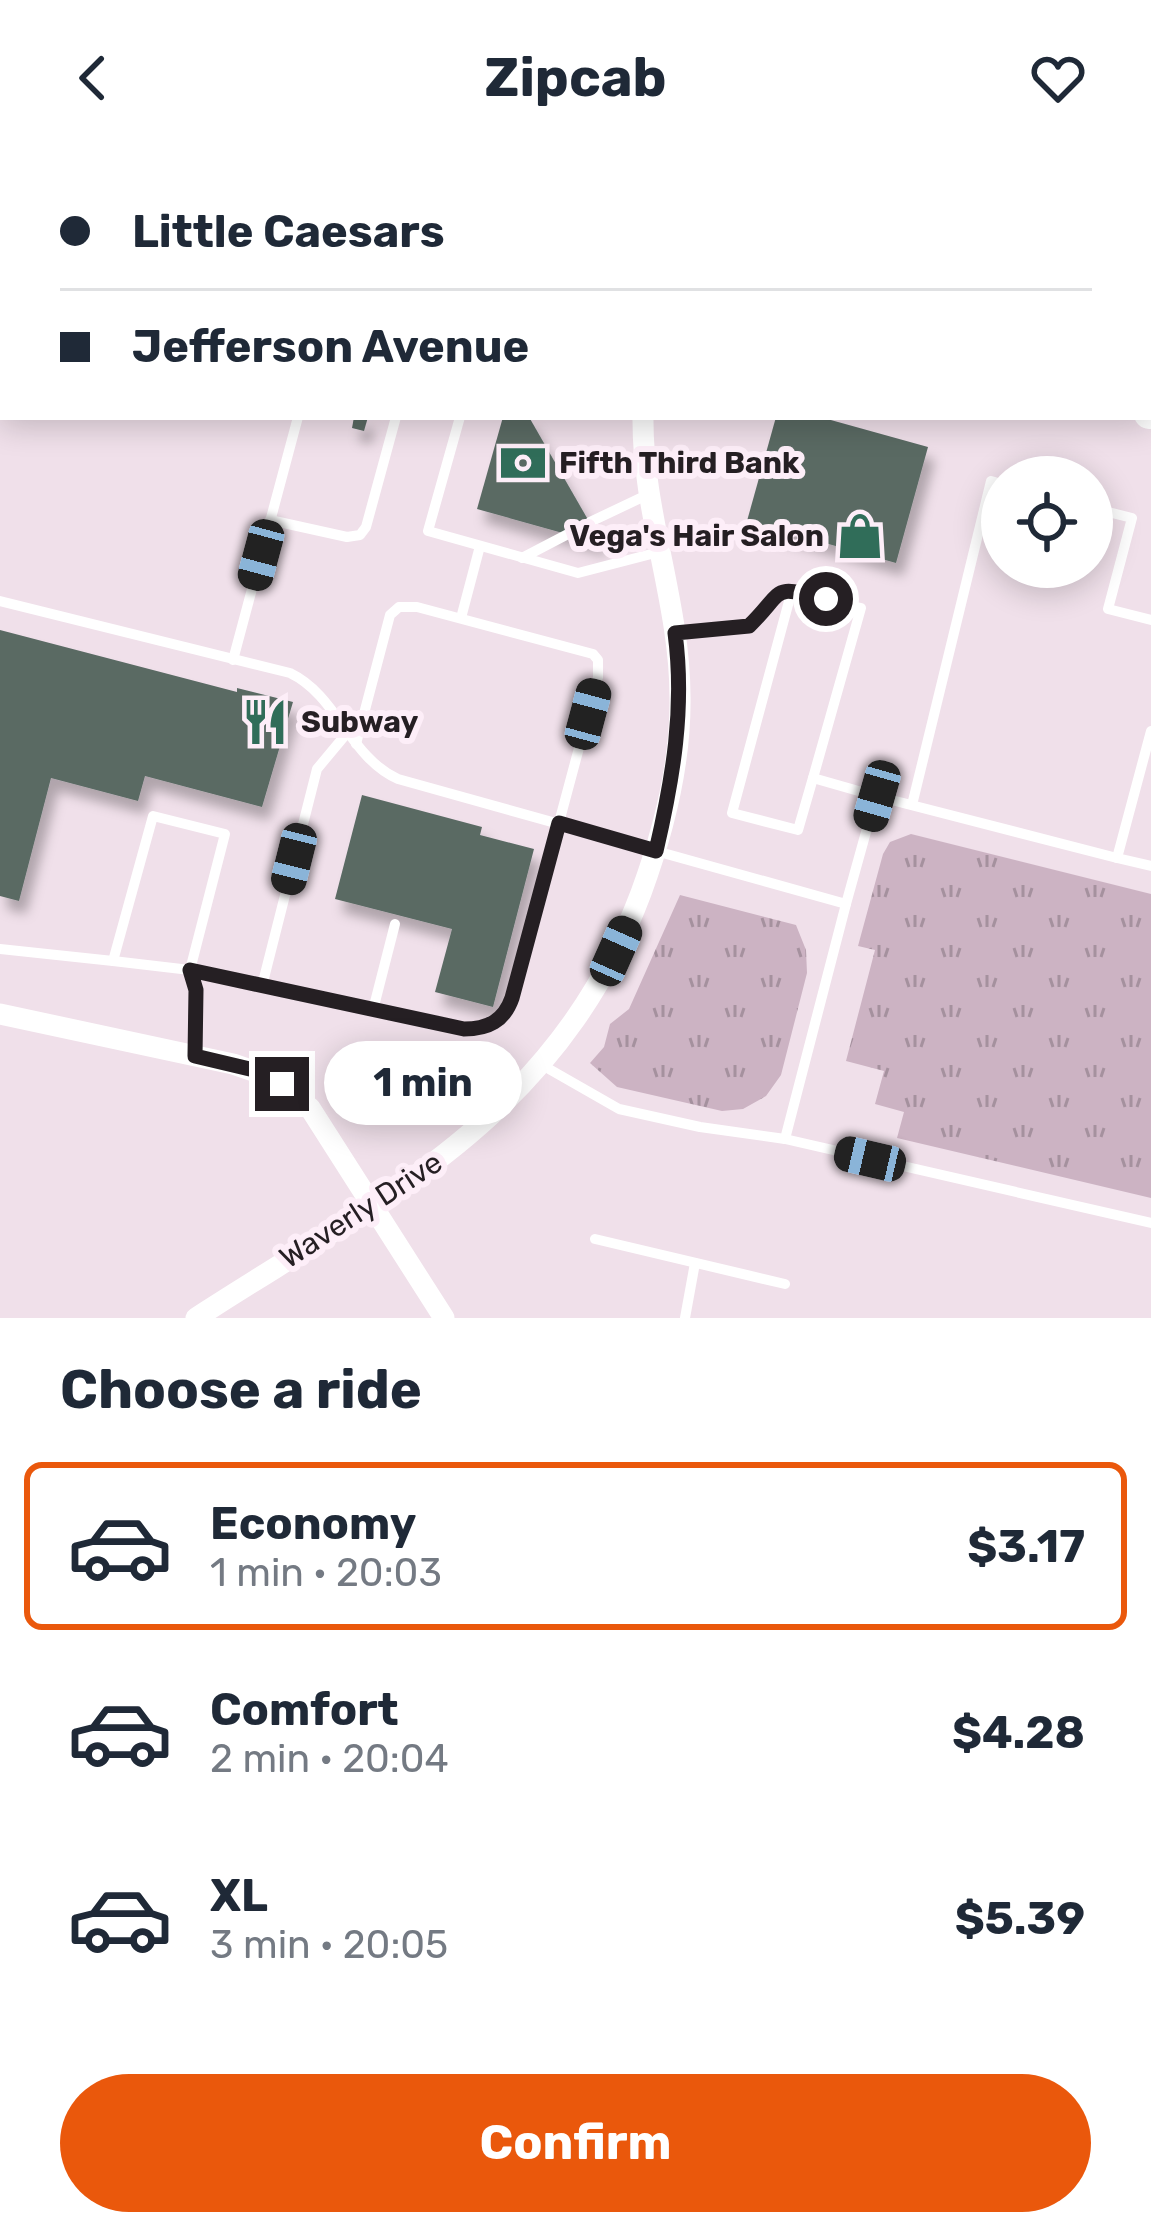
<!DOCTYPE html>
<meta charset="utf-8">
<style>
body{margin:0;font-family:Rubik,sans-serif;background:#f6f6f7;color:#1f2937;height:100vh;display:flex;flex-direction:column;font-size:45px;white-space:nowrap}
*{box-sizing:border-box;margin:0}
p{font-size:39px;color:#747a83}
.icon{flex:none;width:66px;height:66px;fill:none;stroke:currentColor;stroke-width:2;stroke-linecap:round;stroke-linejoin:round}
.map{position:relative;height:1162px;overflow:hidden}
.sheet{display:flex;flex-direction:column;background:#fff;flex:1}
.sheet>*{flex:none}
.banner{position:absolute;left:0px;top:0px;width:1152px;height:264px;box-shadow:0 6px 30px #0003;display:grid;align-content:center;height:264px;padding:0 60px;background:#fff}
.fabs{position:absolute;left:981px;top:300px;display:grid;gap:24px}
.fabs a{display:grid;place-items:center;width:132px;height:132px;border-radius:50%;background:#fff;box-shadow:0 6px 30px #0003;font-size:60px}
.end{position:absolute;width:54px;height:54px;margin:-27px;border:15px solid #251f23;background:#fff;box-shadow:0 0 0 6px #fff}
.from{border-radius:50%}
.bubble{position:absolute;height:84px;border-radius:42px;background:#fff;box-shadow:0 6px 30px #0003;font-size:39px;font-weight:700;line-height:84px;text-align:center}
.car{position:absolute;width:36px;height:72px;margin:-36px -18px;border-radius:15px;box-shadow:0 0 9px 3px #0007;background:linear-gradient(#222 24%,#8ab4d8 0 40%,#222 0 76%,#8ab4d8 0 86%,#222 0)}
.banner b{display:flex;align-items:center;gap:42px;height:114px;font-size:45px}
.banner b+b{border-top:3px solid #e0e1e3}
.banner i{width:30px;height:30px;background:#1f2937}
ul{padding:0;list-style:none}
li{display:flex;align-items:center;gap:36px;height:168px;margin:0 24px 18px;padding:0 36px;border:6px solid transparent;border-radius:18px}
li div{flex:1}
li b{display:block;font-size:45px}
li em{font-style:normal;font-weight:700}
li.selected{border-color:#ea580c}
li>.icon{width:108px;height:108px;stroke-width:1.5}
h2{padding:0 60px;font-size:54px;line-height:144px}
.cta{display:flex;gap:24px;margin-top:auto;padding:24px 60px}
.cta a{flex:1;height:138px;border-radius:72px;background:#ea580c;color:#fff;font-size:48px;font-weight:700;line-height:138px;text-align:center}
header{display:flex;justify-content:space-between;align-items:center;height:156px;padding:0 60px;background:#fff;font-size:54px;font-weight:700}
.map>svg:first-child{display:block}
.grass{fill:url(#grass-tufts)}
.building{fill:#5a6a64;filter:url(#shadow)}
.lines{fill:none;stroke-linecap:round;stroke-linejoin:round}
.lane{stroke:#fff;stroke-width:10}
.street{stroke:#fff;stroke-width:21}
.secondary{stroke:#fff;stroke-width:30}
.route{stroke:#251f23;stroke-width:15}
.labels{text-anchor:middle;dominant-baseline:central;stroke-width:12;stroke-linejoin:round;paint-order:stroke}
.poi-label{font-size:30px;font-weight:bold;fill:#251f23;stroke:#fdeef8;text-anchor:start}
.street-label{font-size:30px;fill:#251f23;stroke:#fdeef8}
</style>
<header><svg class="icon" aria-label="back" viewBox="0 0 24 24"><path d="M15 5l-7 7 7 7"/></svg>Zipcab<svg class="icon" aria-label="heart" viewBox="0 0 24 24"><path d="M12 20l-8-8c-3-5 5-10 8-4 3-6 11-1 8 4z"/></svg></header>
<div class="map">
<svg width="1151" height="1162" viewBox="0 0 1151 1162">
<defs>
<pattern id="grass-tufts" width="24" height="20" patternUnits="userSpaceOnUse" patternTransform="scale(3)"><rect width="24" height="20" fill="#ccb3c3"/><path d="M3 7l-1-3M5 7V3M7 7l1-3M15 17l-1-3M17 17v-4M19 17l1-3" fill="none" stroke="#a5919e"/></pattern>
<filter id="shadow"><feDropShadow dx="7" dy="13" stdDeviation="6" flood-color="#0004"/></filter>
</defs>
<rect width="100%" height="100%" fill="#f0e0ea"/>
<g class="grass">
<polygon points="911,678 1151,738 1151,1042 897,982 904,956 875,948 884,915 846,905 875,794 858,790 883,698 890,686"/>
<polygon points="680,739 796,769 806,794 807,817 781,919 766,940 743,953 722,955 617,931 590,907 604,891 610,868 629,853"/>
</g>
<g class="building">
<polygon points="354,261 368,261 364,275 352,272"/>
<polygon points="503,261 529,261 602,388 477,353"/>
<polygon points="776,261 820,261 928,291 896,407 747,365"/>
<polygon points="0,474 237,536 237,532 293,546 262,651 145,620 138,645 51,622 19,745 0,740"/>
<polygon points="362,639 482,671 480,679 534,693 493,851 435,836 452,773 335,743"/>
</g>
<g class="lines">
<g class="lane">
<polyline points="777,0 788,3"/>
<polyline points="347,3 347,0"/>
<polyline points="916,3 917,0"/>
<polyline points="976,3 977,0"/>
<polyline points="1149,69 1151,62"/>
<polyline points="1149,147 1151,148"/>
<polyline points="460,261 428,375 578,417 659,396"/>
<polyline points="1092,352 1132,362 1108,453 1151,464"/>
<polyline points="270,364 347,381 360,379 366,371 396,261"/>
<polyline points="590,366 649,338"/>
<polyline points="522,402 568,378"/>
<polyline points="792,434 732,657 798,674 813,622"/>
<path d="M0,445L290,517C338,540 349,601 398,623L846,748L876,640L813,622L861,452L785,434L773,440L749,469L675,477"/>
<polyline points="461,462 480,390"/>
<polyline points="233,504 298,261"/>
<path d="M347,577L317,613L262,830L464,873C488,873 504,865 512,842L598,521V504L593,498L417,451H399L390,459L356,588"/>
<polyline points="876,640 1117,702 1151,575"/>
<polyline points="912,649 991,325 1002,328"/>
<polygon points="153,660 225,678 190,814 113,805"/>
<polyline points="1117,702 1151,710"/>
<polyline points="846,748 785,983 1151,1067"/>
<polyline points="0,793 113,805"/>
<polyline points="373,854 395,768"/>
<polyline points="195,900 196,834 190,814 262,830"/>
<polyline points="542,909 619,953 700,971 785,983"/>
<polyline points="595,1083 785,1128"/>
<polyline points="685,1162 695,1107"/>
</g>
<g class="street">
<polyline points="708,3 708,0"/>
<polyline points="0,858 233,908 271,921 310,952 444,1162"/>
<path d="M196,1162C384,1040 556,962 641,737C663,677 681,606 680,541C680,446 642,356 643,261"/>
</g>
<g class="secondary">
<polyline points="138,0 151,3"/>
<polyline points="1149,258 1151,258"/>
</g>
</g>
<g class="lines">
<path class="route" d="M282,928L254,914L195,900L196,834L190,814L464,873C488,873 504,865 512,842L559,667L656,695C673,622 685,552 675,477L749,470C786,434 769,428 826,443"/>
</g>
<defs>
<symbol id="bank-bare" viewBox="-9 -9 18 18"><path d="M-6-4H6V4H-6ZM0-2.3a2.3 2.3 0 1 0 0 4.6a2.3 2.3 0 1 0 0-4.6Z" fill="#306d59" stroke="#fdeef8" stroke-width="2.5" paint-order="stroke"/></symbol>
<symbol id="shop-bare" viewBox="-9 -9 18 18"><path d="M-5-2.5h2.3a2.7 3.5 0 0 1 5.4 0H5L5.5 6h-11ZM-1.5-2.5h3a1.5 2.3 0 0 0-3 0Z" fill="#306d59" stroke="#fdeef8" stroke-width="2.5" paint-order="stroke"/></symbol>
<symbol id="restaurant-bare" viewBox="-9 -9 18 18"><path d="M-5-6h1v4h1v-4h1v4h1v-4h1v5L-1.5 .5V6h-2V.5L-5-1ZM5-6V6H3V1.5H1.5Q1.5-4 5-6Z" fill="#306d59" stroke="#fdeef8" stroke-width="2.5" paint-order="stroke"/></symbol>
</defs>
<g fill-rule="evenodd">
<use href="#bank-bare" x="490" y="274" width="66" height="66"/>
<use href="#shop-bare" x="827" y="347" width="66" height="66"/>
<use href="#restaurant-bare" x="232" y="533" width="66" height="66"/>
</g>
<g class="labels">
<g class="poi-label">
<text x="559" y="307">Fifth Third Bank</text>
<text x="824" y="380" text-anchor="end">Vega's Hair Salon</text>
<text x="301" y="566">Subway</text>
</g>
<g class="street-label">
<text transform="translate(361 1054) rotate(-33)">Waverly Drive</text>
</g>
</g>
</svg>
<div class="fabs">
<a><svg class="icon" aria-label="locate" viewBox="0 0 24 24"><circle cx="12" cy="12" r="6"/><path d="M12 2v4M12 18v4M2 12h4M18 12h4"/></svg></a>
</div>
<i class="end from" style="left:826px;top:443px"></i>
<i class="end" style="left:282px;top:928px"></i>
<div class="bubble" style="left:324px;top:885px;width:198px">1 min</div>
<i class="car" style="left:261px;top:399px;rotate:195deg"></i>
<i class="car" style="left:588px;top:558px;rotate:15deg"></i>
<i class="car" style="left:877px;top:640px;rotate:196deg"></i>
<i class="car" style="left:294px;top:703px;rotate:194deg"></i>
<i class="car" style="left:616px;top:795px;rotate:24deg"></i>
<i class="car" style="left:870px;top:1003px;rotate:283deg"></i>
<div class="banner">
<b><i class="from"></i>Little Caesars</b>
<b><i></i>Jefferson Avenue</b>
</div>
</div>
<section class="sheet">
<h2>Choose a ride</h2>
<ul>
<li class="selected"><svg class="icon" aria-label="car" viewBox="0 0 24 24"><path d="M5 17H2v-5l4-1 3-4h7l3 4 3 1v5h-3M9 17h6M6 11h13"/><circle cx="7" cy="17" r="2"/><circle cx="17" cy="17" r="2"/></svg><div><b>Economy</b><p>1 min · 20:03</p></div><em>$3.17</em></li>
<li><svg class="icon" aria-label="car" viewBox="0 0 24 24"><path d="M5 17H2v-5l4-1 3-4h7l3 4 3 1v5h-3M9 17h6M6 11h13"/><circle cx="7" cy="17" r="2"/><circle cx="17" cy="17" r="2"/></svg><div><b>Comfort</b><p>2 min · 20:04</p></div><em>$4.28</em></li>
<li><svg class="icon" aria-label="car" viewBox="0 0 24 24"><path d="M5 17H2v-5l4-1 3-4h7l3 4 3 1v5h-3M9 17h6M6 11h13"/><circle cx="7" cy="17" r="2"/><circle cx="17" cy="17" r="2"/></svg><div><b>XL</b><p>3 min · 20:05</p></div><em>$5.39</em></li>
</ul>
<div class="cta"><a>Confirm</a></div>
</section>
